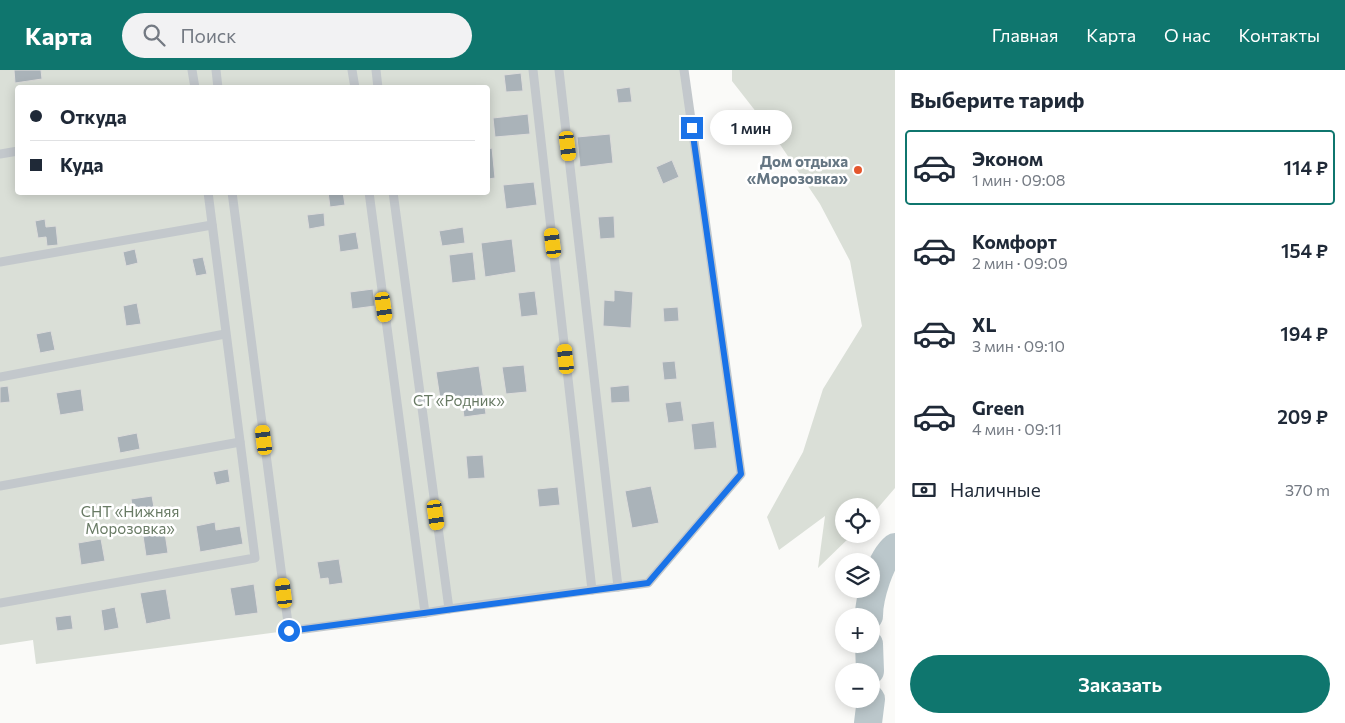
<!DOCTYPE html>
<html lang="ru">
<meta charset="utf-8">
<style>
body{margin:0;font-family:Commissioner,sans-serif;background:#f2f2f3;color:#1f2937;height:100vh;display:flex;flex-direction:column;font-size:19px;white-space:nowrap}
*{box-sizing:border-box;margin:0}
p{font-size:16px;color:#747a83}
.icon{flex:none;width:28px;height:28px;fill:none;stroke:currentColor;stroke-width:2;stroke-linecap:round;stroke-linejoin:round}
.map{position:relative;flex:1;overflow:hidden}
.side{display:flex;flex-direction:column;background:#fff;width:450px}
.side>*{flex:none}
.hud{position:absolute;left:15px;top:15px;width:475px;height:110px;border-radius:5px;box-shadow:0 2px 12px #0003;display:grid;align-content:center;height:110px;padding:0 15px;background:#fff}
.buttons{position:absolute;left:835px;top:428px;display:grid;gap:10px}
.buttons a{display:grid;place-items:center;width:45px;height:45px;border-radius:50%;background:#fff;box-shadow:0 2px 12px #0003;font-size:25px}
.end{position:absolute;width:22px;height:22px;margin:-11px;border:6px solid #1a73e8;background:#fff;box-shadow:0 0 0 2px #fff}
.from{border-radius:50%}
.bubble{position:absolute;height:35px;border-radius:18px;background:#fff;box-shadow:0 2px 12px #0003;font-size:16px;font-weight:600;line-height:35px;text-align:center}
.car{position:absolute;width:15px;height:30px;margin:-15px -8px;border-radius:6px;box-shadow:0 0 4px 1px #0007;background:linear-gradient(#f5c518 24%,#345 0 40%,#f5c518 0 76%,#345 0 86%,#f5c518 0)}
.hud b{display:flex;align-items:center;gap:18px;height:48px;font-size:19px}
.hud b+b{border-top:1px solid #e0e1e3}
.hud i{width:12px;height:12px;background:#1f2937}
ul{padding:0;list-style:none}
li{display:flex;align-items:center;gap:15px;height:75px;margin:0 10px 8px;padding:0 5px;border:2px solid transparent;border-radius:5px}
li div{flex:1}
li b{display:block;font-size:19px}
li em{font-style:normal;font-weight:600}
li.current{border-color:#0f766e}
li>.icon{width:45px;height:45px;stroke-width:1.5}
h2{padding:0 15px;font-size:22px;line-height:60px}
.pay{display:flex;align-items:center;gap:12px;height:55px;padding:0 15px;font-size:19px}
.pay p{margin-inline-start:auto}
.button{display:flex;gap:10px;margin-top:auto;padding:10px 15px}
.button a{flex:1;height:58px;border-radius:30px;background:#0f766e;color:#fff;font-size:20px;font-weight:600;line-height:58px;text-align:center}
header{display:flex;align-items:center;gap:30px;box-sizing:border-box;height:70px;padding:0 25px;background:#0f766e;color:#fff}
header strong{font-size:24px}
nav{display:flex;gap:28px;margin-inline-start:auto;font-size:18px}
.search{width:350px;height:45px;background:#f2f2f3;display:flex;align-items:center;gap:12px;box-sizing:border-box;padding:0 18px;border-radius:28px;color:#747a83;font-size:19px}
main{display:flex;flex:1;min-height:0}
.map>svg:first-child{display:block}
.green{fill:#dadfd7;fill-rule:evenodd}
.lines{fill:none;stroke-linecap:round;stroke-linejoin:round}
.river{stroke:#bbc7cb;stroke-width:28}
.building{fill:#aab3b9;stroke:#dcdcda}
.lane{stroke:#c3c8cc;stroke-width:9}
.route{stroke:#1a73e8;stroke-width:6}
.poi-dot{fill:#e4572e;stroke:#fff;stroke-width:2}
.labels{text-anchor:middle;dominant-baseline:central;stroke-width:5;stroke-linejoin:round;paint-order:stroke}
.poi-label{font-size:15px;font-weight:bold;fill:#657683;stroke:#fff;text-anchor:end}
.park-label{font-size:15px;fill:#687a64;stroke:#fff}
</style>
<header>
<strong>Карта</strong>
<div class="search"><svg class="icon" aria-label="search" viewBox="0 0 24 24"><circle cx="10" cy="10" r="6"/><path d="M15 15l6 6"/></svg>Поиск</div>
<nav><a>Главная</a><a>Карта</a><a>О нас</a><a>Контакты</a></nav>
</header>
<main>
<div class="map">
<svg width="895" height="653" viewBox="0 0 895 653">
<rect width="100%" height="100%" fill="#fafaf8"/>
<g class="green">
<path d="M0,0H684L741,404L648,513L36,594L33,570L0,575ZM18,18H488V122H18Z"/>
<polygon points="732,0 895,0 895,418 871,446 871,436 844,436 844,464 853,464 818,498 825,446 779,480 767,447 803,382 823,319 862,256 850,191 820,134 771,61 732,11"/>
</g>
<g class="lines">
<g class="river">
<path d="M869,546C869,528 880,489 895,477"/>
<polyline points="869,574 870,601"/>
<polyline points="868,653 871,629"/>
</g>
</g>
<g class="building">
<polygon points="14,0 41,0 42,9 15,13"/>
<polygon points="521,3 523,21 506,22 504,5"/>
<polygon points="630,17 632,32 618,33 616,19"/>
<polygon points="528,44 530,64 495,67 493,48"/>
<polygon points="610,64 613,93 580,97 577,67"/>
<polygon points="492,78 495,108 488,109 488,79"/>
<polygon points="672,90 679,107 663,114 656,97"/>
<polygon points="534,112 537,135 506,139 503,115"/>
<polygon points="328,122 343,122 345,135 330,137"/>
<polygon points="324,143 325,156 309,159 307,145"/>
<polygon points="614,146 615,168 600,169 598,147"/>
<polygon points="45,149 46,157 56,156 58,175 47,176 46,167 38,168 35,151"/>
<polygon points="463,157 465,173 442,176 439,161"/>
<polygon points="356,162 359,179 340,182 338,165"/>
<polygon points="512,169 516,202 485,207 481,173"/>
<polygon points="135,179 138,193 126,196 123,182"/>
<polygon points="473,182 476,210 452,213 449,185"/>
<polygon points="203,187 207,204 196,206 192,189"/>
<polygon points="373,219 375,236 352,239 350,222"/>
<polygon points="614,220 633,222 631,258 603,256 604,230 614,231"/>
<polygon points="535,221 538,245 521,247 518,223"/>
<polygon points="137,233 141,254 126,256 123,236"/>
<polygon points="678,237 679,251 664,252 663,238"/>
<polygon points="51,261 55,280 40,283 36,264"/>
<polygon points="675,291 677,309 664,310 662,292"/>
<polygon points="524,295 527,322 506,324 502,297"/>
<polygon points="479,296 486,344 464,347 462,332 441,335 436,302"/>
<polygon points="629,315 630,332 611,333 610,317"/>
<polygon points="8,316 10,332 0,333 0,317"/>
<polygon points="81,319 84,341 60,345 56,323"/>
<polygon points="681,331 684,351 668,353 665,333"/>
<polygon points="714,351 717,378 694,380 691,354"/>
<polygon points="137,363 140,379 120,383 117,367"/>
<polygon points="483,385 485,408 468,409 466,386"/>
<polygon points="228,399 230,412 216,415 213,402"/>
<polygon points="651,416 659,453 632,458 625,421"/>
<polygon points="558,417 560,435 539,437 537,419"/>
<polygon points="152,426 155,443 134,447 131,429"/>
<polygon points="215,452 216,460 240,456 243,474 200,482 196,456"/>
<polygon points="165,463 168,483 146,486 143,466"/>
<polygon points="101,469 105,491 81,495 78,473"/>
<polygon points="339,489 343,513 329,515 328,508 320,509 317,492"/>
<polygon points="254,514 258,543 235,546 230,518"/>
<polygon points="166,519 171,549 146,554 140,523"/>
<polygon points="115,537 119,558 104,561 101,540"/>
<polygon points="71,545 73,559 57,561 55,547"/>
</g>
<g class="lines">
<g class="lane">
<polyline points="192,0 195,18"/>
<polyline points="216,0 218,18"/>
<polyline points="352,0 355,18"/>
<polyline points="376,0 378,18"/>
<polyline points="559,0 618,517 648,513 741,404 684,0"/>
<polyline points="0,84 18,81"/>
<polyline points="232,122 289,561 425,543 369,122"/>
<polyline points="393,122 449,539 592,520 533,0"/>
<polyline points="0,192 212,155"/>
<polyline points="0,307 225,264"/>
<polyline points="0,416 240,372"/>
<polyline points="592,520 618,517"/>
<polyline points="0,533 255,488 208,122"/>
<polyline points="425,543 449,539"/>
</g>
</g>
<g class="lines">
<polyline class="route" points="289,561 648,513 741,404 692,58"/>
</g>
<circle class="poi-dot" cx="858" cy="100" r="5"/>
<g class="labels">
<g class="poi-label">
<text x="848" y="91">Дом отдыха<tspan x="848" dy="17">«Морозовка»</tspan></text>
</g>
<g class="park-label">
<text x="459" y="330">СТ «Родник»</text>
<text x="130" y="441">СНТ «Нижняя<tspan x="130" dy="17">Морозовка»</tspan></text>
</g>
</g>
</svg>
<div class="buttons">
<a><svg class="icon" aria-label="locate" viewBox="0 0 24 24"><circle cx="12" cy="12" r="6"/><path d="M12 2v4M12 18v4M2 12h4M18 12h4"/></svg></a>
<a><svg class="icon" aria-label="layers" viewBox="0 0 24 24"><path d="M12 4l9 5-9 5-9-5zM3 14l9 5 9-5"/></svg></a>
<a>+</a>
<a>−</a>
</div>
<i class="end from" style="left:289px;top:561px"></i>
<i class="end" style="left:692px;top:58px"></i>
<div class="bubble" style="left:710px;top:40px;width:82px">1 мин</div>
<i class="car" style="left:568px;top:76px;rotate:173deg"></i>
<i class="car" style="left:553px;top:173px;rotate:353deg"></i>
<i class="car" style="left:384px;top:237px;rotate:172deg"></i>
<i class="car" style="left:566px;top:289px;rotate:354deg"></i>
<i class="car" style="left:264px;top:370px;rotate:353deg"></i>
<i class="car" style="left:436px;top:445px;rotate:172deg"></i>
<i class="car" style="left:284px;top:523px;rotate:353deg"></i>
<div class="hud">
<b><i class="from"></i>Откуда</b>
<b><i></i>Куда</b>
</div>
</div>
<section class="side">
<h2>Выберите тариф</h2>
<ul>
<li class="current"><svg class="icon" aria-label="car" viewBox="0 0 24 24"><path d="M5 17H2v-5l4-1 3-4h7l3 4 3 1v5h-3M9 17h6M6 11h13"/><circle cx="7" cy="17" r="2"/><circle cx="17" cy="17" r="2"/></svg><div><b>Эконом</b><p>1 мин · 09:08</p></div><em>114 ₽</em></li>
<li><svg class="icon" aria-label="car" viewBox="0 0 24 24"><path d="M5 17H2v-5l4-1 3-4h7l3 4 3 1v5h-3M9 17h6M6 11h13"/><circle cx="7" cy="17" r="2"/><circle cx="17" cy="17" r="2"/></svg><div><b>Комфорт</b><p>2 мин · 09:09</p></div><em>154 ₽</em></li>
<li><svg class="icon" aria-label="car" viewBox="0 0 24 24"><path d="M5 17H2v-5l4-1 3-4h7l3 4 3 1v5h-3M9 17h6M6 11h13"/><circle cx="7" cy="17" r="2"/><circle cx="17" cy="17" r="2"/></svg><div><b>XL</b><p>3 мин · 09:10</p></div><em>194 ₽</em></li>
<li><svg class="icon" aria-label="car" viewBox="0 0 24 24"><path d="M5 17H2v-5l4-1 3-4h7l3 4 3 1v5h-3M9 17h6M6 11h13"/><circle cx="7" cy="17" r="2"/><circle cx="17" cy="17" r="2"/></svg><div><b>Green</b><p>4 мин · 09:11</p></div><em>209 ₽</em></li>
</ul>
<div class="pay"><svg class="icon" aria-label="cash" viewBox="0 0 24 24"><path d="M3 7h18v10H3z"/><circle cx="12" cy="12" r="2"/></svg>Наличные<p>370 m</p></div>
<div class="button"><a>Заказать</a></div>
</section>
</main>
